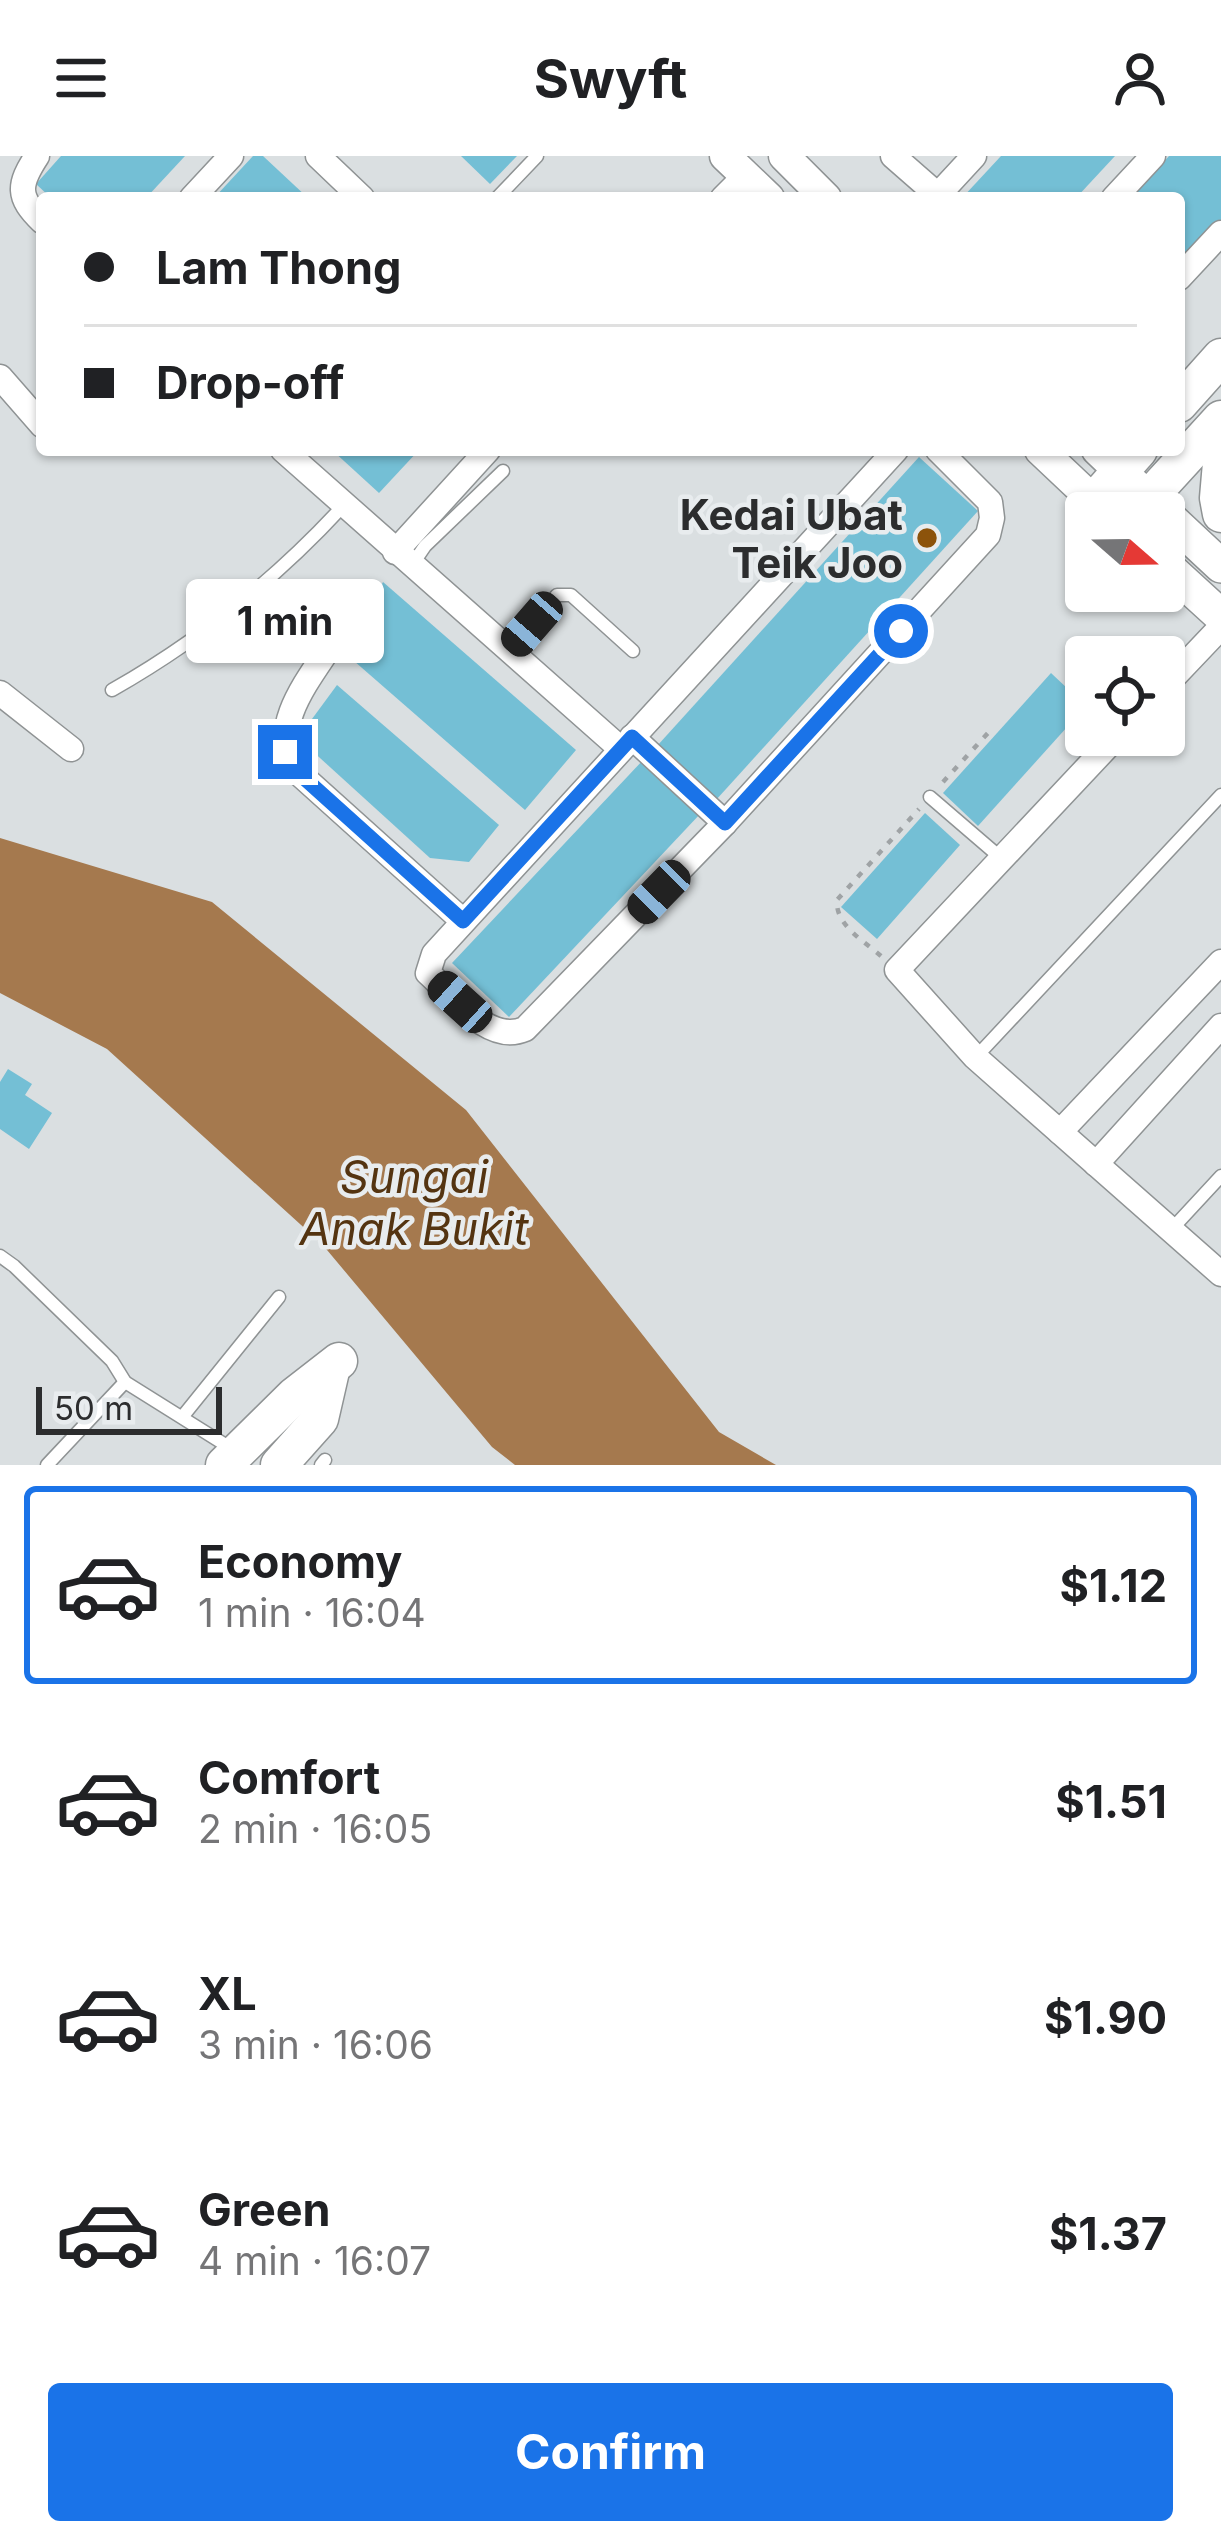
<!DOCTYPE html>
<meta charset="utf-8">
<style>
body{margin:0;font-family:Inter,sans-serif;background:#f6f6f6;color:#202124;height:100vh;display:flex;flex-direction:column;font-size:45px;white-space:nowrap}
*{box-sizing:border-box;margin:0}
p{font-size:39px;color:#757577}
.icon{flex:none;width:66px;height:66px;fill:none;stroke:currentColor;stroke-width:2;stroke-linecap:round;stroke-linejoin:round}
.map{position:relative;height:1309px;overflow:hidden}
.side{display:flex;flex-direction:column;background:#fff;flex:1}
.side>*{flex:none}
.hud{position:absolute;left:36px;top:36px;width:1149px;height:264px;border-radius:12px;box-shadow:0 3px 9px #0004;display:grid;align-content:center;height:264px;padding:0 48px;background:#fff}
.needle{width:78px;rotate:110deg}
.controls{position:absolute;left:1065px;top:336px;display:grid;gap:24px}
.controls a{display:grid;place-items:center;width:120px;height:120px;border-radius:12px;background:#fff;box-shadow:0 3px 9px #0004;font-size:60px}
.scale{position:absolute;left:36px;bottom:30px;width:186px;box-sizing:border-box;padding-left:12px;border:6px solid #2c2d2e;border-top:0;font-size:33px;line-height:42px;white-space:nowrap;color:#2c2d2e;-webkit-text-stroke:9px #e8ecee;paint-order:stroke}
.end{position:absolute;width:54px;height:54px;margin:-27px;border:15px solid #1a73e8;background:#fff;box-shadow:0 0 0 6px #fff}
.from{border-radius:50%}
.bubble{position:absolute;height:84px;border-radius:12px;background:#fff;box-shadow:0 3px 9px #0004;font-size:39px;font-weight:700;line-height:84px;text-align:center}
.car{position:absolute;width:36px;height:72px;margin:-36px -18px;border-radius:15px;box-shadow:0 0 9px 3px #0007;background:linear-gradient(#222 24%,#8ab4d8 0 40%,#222 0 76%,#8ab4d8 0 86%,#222 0)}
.hud b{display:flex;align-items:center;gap:42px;height:114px;font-size:45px}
.hud b+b{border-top:3px solid #e0e0e0}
.hud i{width:30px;height:30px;background:#202124}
ul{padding:21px 0 0;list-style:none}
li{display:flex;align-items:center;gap:36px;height:198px;margin:0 24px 18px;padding:0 24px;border:6px solid transparent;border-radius:12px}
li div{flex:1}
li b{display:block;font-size:45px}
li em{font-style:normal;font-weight:700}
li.active{border-color:#1a73e8}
li>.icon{width:108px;height:108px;stroke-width:1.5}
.action{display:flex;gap:24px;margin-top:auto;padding:24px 48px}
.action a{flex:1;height:138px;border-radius:12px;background:#1a73e8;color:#fff;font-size:48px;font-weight:700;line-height:138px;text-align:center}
header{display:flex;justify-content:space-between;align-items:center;height:156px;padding:0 48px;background:#fff;font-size:54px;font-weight:700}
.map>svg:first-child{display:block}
.water{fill:#a5794e}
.building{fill:#74bfd5}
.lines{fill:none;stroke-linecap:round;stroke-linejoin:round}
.service-casing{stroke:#8f9394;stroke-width:15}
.minor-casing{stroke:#8f9394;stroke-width:27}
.tertiary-casing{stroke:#8f9394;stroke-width:33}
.secondary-casing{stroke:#8f9394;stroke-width:36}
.primary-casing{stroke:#8f9394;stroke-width:39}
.path{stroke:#9fa3a5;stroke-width:4.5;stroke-dasharray:6 9;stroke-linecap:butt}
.service{stroke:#fff;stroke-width:12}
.minor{stroke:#fff;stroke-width:24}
.tertiary{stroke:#fff;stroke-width:30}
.secondary{stroke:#fff;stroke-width:33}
.primary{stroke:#fff;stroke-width:36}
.route{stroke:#1a73e8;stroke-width:15}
.poi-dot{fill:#8c530b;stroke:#e8ecee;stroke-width:4.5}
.labels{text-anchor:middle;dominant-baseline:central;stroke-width:9;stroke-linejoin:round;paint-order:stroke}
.poi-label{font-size:42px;font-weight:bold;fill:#2c2d2e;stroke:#e8ecee;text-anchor:end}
.water-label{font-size:45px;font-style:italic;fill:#543411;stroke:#e8ecee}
</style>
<header><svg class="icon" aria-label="menu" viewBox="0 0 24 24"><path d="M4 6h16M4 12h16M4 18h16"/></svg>Swyft<svg class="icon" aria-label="person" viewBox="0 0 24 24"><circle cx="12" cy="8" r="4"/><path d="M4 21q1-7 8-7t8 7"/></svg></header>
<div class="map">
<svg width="1221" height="1309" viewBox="0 0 1221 1309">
<rect width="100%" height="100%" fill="#dadfe1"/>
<polygon class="water" points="0,682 212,746 466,954 719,1276 776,1309 515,1309 492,1291 322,1088 107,893 0,837"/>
<g class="building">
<polygon points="61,0 185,0 146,42 51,42 36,28"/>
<polygon points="253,0 263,0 308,42 214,42"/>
<polygon points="461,0 517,0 490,28"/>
<polygon points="1001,0 1115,0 1076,42 962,42"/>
<polygon points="1169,0 1221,0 1221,65 1179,110 1179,42 1131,42"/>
<polygon points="332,294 419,294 379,337"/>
<polygon points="919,301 978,355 716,644 657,590"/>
<polygon points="383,426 576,594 525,654 346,498"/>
<polygon points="1051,517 1086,550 978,670 943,637"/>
<polygon points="337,529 499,669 469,706 430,702 298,582"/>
<polygon points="644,603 701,657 509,861 452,807"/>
<polygon points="925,657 960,689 877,783 841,751"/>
<polygon points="8,913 32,928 25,939 52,957 29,993 0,973 0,926"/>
</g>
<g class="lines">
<defs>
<g id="service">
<polyline points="497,42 537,0"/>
<polyline points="412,409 425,390 503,315"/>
<polyline points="509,495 557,439 571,439 633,495"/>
<path d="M112,534C200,484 274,425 343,350"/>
<polyline points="930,641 1001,702"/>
<polyline points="976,901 1221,639"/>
<polyline points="1171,1074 1221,1020"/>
<polyline points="0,1100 14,1110 112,1205 125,1226 232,1293"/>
<polyline points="183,1260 279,1141"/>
<polyline points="47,1309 125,1226"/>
<polyline points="321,1309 325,1304"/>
</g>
<g id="minor">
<path d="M37,0C18,29 17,41 42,65"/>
<polyline points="318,0 362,42"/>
<polyline points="893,0 941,42"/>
<polyline points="938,39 974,0"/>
<polyline points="192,42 231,0"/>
<polyline points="723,42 745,20"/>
<polyline points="1114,42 1153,0"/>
<polyline points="1179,122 1221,77"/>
<polyline points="0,221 42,269"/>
<polyline points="283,294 621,593"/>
<path d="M896,294L434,798L428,817C454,840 488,889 525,873L725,667L988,379L992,362L990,346L938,294"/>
<polyline points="395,396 488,294"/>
<path d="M336,481C313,519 269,566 293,612L463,765"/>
<polyline points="1164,531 1221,471"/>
<polyline points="0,537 71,593"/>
<polyline points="1118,579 897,814 975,901 1221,1118"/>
<polyline points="632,581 725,667"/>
<polyline points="1060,976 1221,806"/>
<polyline points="1096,1008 1221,870"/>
</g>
<g id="tertiary">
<polyline points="725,0 769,42"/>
<polyline points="784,0 826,42"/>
<polyline points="1040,294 1094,345"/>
<polyline points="1097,294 1120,316"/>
</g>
<g id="secondary">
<polyline points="1120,316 1221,410"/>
<polyline points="1164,408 1221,460"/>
</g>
<g id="primary">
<polyline points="1179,248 1221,201"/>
<polyline points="1221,307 1218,342 1221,358"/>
<polyline points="1094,345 1139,294"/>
<polyline points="1135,357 1221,263"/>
<polyline points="224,1309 294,1240 339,1205"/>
<polyline points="279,1309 320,1263 331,1215"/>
</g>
</defs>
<use href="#service" class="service-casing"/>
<use href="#minor" class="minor-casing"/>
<use href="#tertiary" class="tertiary-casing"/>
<use href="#secondary" class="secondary-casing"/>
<use href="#primary" class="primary-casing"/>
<g class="path">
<polyline points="943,626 988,577"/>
<path d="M881,800C864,785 835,769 837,744L919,653"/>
</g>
<use href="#service" class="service"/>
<use href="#minor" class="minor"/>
<use href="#tertiary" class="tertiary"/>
<use href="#secondary" class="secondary"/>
<use href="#primary" class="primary"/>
</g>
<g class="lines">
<polyline class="route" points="285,596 293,612 463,765 632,581 725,667 901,475"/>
</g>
<circle class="poi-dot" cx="927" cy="382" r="12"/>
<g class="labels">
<g class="poi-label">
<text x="903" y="358">Kedai Ubat<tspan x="903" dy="48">Teik Joo</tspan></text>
</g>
<g class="water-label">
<text x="414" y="1020">Sungai<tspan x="414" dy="52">Anak Bukit</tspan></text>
</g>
</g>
</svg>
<div class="controls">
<a><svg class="needle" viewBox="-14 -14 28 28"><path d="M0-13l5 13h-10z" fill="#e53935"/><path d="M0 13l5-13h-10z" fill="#757577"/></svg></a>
<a><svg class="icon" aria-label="locate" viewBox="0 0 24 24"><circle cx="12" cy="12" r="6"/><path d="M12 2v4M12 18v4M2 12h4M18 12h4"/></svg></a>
</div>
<div class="scale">50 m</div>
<i class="end from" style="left:901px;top:475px"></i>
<i class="end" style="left:285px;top:596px"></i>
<div class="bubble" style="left:186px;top:423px;width:198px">1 min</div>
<i class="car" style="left:532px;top:468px;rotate:221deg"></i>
<i class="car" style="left:659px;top:736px;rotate:224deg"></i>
<i class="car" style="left:460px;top:846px;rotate:312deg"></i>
<div class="hud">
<b><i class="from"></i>Lam Thong</b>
<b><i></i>Drop-off</b>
</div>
</div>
<section class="side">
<ul>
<li class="active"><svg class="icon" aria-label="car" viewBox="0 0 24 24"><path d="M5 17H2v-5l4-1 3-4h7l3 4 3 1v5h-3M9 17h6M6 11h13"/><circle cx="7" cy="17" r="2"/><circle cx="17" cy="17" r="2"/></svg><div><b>Economy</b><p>1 min · 16:04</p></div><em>$1.12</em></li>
<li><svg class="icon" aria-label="car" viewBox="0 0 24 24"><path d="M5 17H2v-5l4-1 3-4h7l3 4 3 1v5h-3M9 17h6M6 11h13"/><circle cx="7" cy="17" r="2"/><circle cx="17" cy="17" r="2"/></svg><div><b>Comfort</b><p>2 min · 16:05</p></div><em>$1.51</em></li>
<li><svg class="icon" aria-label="car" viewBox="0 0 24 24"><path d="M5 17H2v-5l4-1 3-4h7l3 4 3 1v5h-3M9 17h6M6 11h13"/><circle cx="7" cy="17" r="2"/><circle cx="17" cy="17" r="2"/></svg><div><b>XL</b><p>3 min · 16:06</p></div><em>$1.90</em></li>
<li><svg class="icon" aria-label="car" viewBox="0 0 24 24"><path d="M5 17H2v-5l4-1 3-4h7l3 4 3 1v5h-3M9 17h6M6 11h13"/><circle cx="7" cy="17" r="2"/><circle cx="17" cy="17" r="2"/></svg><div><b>Green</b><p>4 min · 16:07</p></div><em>$1.37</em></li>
</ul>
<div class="action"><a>Confirm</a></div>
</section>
